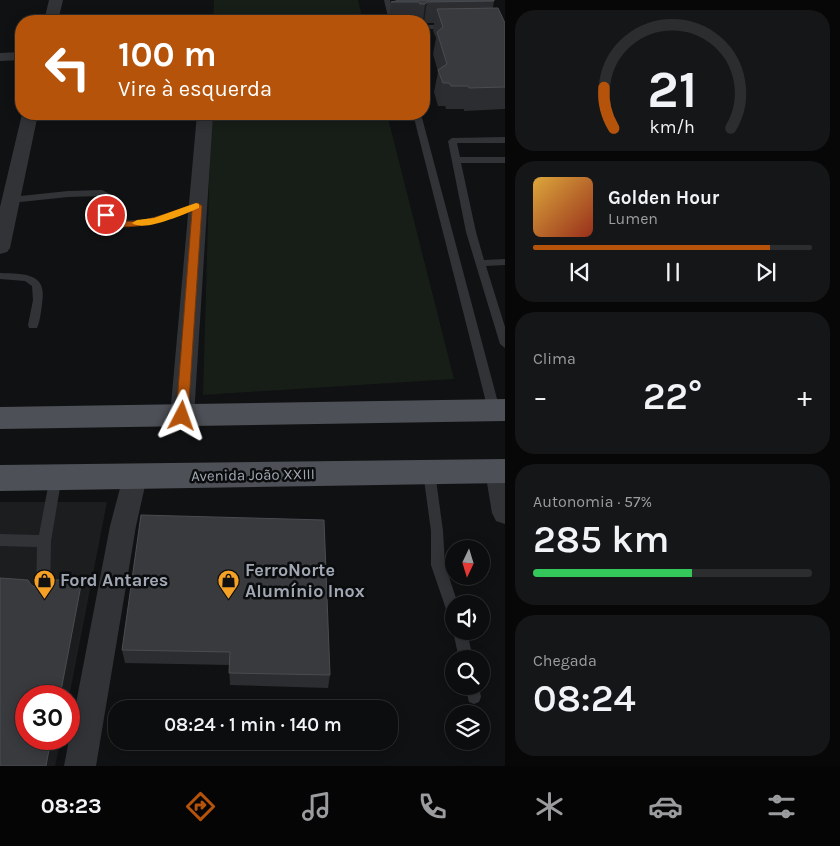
<!DOCTYPE html>
<html lang="pt">
<head>
<meta charset="utf-8">
<style>
	body { margin:0; font-family:Karla,sans-serif; background:#151617; color:#f1f3f6; height:100vh; display:flex; flex-direction:column; font-size:19px; white-space:nowrap }
	* { box-sizing:border-box; margin:0 }
	p { font-size:16px; color:#9a9c9e }
	.icon { flex:none; width:28px; height:28px; fill:none; stroke:currentColor; stroke-width:2; stroke-linecap:round; stroke-linejoin:round }
	.map { position:relative; flex:1; overflow:hidden }
	.sheet { display:flex; flex-direction:column; gap:10px; padding:10px; background:#070708; width:335px }
	.sheet>* { flex:none }
	.guide { position:absolute; left:15px; top:15px; width:415px; height:105px; border-radius:20px; box-shadow:0 2px 12px #0003,0 0 0 1px #2c2d2e; background:#b45309; color:#fff; overflow:hidden }
	.needle { width:32px; rotate:184deg }
	.tools { position:absolute; left:445px; top:540px; display:grid; gap:10px }
	.tools a { display:grid; place-items:center; width:45px; height:45px; border-radius:50%; background:#0c0d0e; box-shadow:0 2px 12px #0003,0 0 0 1px #2c2d2e; font-size:25px }
	.speed { position:absolute; left:15px; top:685px; display:flex; gap:10px; font-size:25px; font-weight:700; text-align:center }
	.speed>* { display:grid; place-content:center; width:65px; height:65px; border-radius:50%; background:#0c0d0e; box-shadow:0 2px 12px #0003,0 0 0 1px #2c2d2e; line-height:1 }
	.speed .limit { border:8px solid #d22; background:#fff; color:#111 }
	.pin { position:absolute; display:grid; place-items:center; width:42px; height:42px; color:#fff; margin:-21px; border:2px solid #fff; border-radius:50%; box-shadow:0 1px 5px #0007 }
	.me { position:absolute; width:55px; margin:-28px; rotate:4deg; stroke-linejoin:round; filter:drop-shadow(0 0 4px #0008) }
	.turn { display:flex; align-items:center; gap:18px; height:105px; padding:0 20px; font-size:22px }
	.turn .icon { width:65px; height:65px; stroke-width:2.5 }
	.turn b { display:block; font-size:35px; line-height:42px }
	.big { font-size:38px; font-weight:600; line-height:1.1 }
	.sheet .card { flex:1; display:flex; flex-direction:column; justify-content:center; gap:8px; min-width:0; padding:0 18px; border-radius:20px; background:#151617 }
	.sheet .dial { align-items:center; gap:0 }
	.dial svg { height:130px; overflow:visible; fill:none; stroke:#2c2d2e; stroke-width:7; stroke-linecap:round; text-anchor:middle }
	.dial text { fill:#f1f3f6; stroke:none }
	.song { display:flex; align-items:center; gap:15px }
	.cover { width:60px; height:60px; border-radius:8px; background:linear-gradient(135deg,hsl(40 70% 55%),hsl(10 70% 35%)) }
	.played { height:5px; border-radius:2px; background:linear-gradient(90deg,#b45309 85%,#2c2d2e 85%) }
	.keys { display:flex; justify-content:space-around; direction:ltr }
	.heat { display:flex; justify-content:space-between; align-items:center; font-size:28px; direction:ltr }
	.charge { height:8px; border-radius:4px; background:linear-gradient(90deg,#34c759 57%,#2c2d2e 0) }
	.trip { position:absolute; left:108px; top:700px; width:290px; height:50px; border-radius:20px; background:#0c0d0e; box-shadow:0 2px 12px #0003,0 0 0 1px #2c2d2e; font-weight:600; line-height:50px; text-align:center }
	.dock { display:flex; height:80px; justify-content:space-around; align-items:center; background:#050506; color:#9a9c9e }
	.dock .icon { width:35px; height:35px }
	.dock .on { color:#b45309 }
	.dock b { font-size:22px; color:#f1f3f6 }
	main { display:flex; flex:1; min-height:0 }
	.map>svg:first-child { display:block }
	.built { fill:#1c1d1f }
	.green { fill:#171d17 }
	.lines { fill:none; stroke-linecap:round; stroke-linejoin:round }
	.service { fill:#313337; fill-rule:evenodd }
	.minor { fill:#313337; fill-rule:evenodd }
	.primary { fill:#4d5056; fill-rule:evenodd }
	.wall { fill:#2c2d30 }
	.shaded-wall { fill:#1b1c1e }
	.building { fill:#383a3e; stroke:#494c50 }
	.route { fill:#b45309; stroke:#753606 }
	.slow { fill:#f59e0b }
	.labels { text-anchor:middle; dominant-baseline:central; stroke-width:5; stroke-linejoin:round; paint-order:stroke }
	.street-label { font-size:15px; fill:#a1a8b3; stroke:#0b0c0d }
	.near-poi-label { font-size:18px; font-weight:bold; fill:#a1a8b3; stroke:#0b0c0d; text-anchor:start }
</style>
</head>
<body>
<main>
<div class="map">
<svg width="505" height="766" viewBox="0 0 505 766">
	<rect width="100%" height="100%" fill="#101112"/>
	<polygon class="built" points="0,502 107,502 69,697 26,696 26,739 61,739 55,766 0,766"/>
	<g class="green">
		<polygon points="214,0 358,0 363,21 213,21"/>
		<polygon points="211,114 387,114 454,379 203,395"/>
	</g>
	<g class="lines">
		<g class="service">
			<polygon points="384,0 390,0 396,21 389,21"/>
			<polygon points="424,25 449,25 453,27 449,29 424,29"/>
			<polygon points="413,114 421,114 500,410 498,413 490,413 488,410"/>
			<polygon points="505,137 505,143 457,143 460,157 505,157 505,163 461,163 476,232 484,260 505,259 505,265 486,266 505,327 505,348 500,344 466,232 448,141 452,138"/>
			<path d="M102 190 112 195V217C141 228 170 210 198 203L203 206 201 208C167 217 140 234 104 221L102 196H101L68 197 11 203 6 200 11 197 68 191Z"/>
			<path d="M0 273C24 274 48 272 42 304 41 312 40 321 37 328H29L28 325 33 300 32 286 25 281 0 279Z"/>
			<polygon points="429,467 433,468 435,472 443,531 445,565 458,604 454,604 454,618 449,617 447,612 431,565 431,531 423,472 425,468"/>
			<polygon points="56,471 60,472 62,476 51,541 50,594 48,598 43,600 38,598 36,594 37,547 0,546 0,534 39,535 50,476 52,472"/>
			<polygon points="454,629 454,631 467,631 473,659 459,659 453,631"/>
			<polygon points="465,686 479,686 481,697 479,702 474,704 469,702"/>
		</g>
		<g class="minor">
			<polygon points="49,0 63,0 58,21 44,21"/>
			<polygon points="21,52 21,60 0,61 0,53"/>
			<polygon points="22,114 38,114 10,248 7,252 0,254 0,207"/>
			<polygon points="197,114 213,114 194,416 190,422 182,425 174,422 170,416"/>
			<polygon points="497,461 505,464 505,524 496,521 492,513 485,471 488,464"/>
			<polygon points="135,467 144,470 147,477 136,526 96,766 64,766 110,526 123,477 126,470"/>
		</g>
		<g class="primary">
			<polygon points="505,399 505,421 0,429 0,407"/>
			<polygon points="505,459 505,483 0,491 0,465"/>
		</g>
	</g>
	<g class="wall">
		<polygon points="400,0 494,0 493,8 505,23 505,109 464,111 464,109 446,109 445,106 438,106 434,92 438,72 433,54 436,38 433,31 434,23 424,23 424,21 389,21 391,2 400,1"/>
		<polygon points="141,515 330,675 328,688 230,685 229,665 125,663 122,650"/>
	</g>
	<g class="shaded-wall">
		<polygon points="427,2 424,23 424,21 423,21 425,4"/>
		<polygon points="82,580 86,593 67,696 60,696"/>
		<polygon points="51,739 59,739 54,766 46,766"/>
	</g>
	<g class="building">
		<polygon points="400,0 494,0 494,1 427,2 425,4 420,4 419,2 391,2"/>
		<polygon points="498,8 505,23 505,87 469,88 468,86 451,86 449,83 443,83 438,70 447,64 437,32 443,27 437,9"/>
		<polygon points="141,515 324,520 330,675 229,673 230,652 122,650"/>
		<polygon points="0,578 28,580 31,585 37,588 43,586 47,580 82,580 60,696 26,696 26,739 51,739 46,766 0,766"/>
	</g>
	<path class="route" d="M198 203 202 206 188 416 182 420 176 416 192 211C176 217 109 241 101 215L106 212C111 214 110 217 114 219 140 228 173 210 198 203Z"/>
	<path class="slow" d="M196 203 199 204V208C186 213 144 233 132 223L137 220 154 218Z"/>
	<defs>
		<symbol id="shop-pin" viewBox="-11 -11 22 30"><path d="M0 17L-7.5 6A9.5 9.5 0 1 1 7.5 6Z" fill="#f4a126" stroke="#0b0c0d"/><path d="M-5-2.5h2.3a2.7 3.5 0 0 1 5.4 0H5L5.5 6h-11ZM-1.5-2.5h3a1.5 2.3 0 0 0-3 0Z" fill="#111"/></symbol>
	</defs>
	<g fill-rule="evenodd">
		<use href="#shop-pin" x="32" y="568" width="25" height="34"/>
		<use href="#shop-pin" x="216" y="568" width="25" height="34"/>
	</g>
	<g class="labels">
		<g class="street-label">
			<text transform="translate(253 475) rotate(-1)">Avenida João XXIII</text>
		</g>
		<g class="near-poi-label">
			<text x="245" y="570">FerroNorte<tspan x="245" dy="21">Alumínio Inox</tspan></text>
			<text x="60" y="580">Ford Antares</text>
		</g>
	</g>
</svg>
<div class="tools">
<a><svg class="needle" viewBox="-14 -14 28 28"><path d="M0-13l5 13h-10z" fill="#e53935"/><path d="M0 13l5-13h-10z" fill="#9a9c9e"/></svg></a>
<a><svg class="icon" aria-label="sound" viewBox="0 0 24 24"><path d="M4 9h4l5-4v14l-5-4H4zM17 9q2 3 0 6"/></svg></a>
<a><svg class="icon" aria-label="search" viewBox="0 0 24 24"><circle cx="10" cy="10" r="6"/><path d="M15 15l6 6"/></svg></a>
<a><svg class="icon" aria-label="layers" viewBox="0 0 24 24"><path d="M12 4l9 5-9 5-9-5zM3 14l9 5 9-5"/></svg></a>
</div>
<div class="speed"><div class="limit">30</div></div>
<div class="pin" style="left:106px;top:215px;background:#d93025"><svg class="icon" aria-label="arrive" viewBox="0 0 24 24"><path d="M6 21V4h12l-3 4 3 4H6"/></svg></div>
<svg class="me" style="left:182px;top:416px" viewBox="-20 -20 40 40"><path d="M0-17L14 15 0 8-14 15z" fill="#b45309" stroke="#fff" stroke-width="4"/></svg>
<div class="trip">08:24 · 1 min · 140 m</div>
<div class="guide">
<div class="turn"><svg class="icon" aria-label="left" viewBox="0 0 24 24"><path d="M17 20v-9H6M10 6l-5 5 5 5"/></svg><div><b>100 m</b>Vire à esquerda</div></div>
</div>
</div>
<section class="sheet">
<div class="card dial"><svg viewBox="0 0 100 80">
<path d="M14 69A42 42 0 1 1 86 69"/>
<path d="M14 69A42 42 0 0 1 8 44" stroke="#b45309"/>
<text x="50" y="56" font-size="32" font-weight="700">21</text>
<text x="50" y="72" font-size="11">km/h</text>
</svg></div>
<div class="card">
<div class="song"><i class="cover"></i><div><b>Golden Hour</b><p>Lumen</p></div></div>
<div class="played"></div>
<div class="keys"><svg class="icon" aria-label="previous" viewBox="0 0 24 24"><path d="M18 5L8 12l10 7zM5 5v14"/></svg><svg class="icon" aria-label="pause" viewBox="0 0 24 24"><path d="M8 5v14M16 5v14"/></svg><svg class="icon" aria-label="next" viewBox="0 0 24 24"><path d="M6 5l10 7-10 7zM19 5v14"/></svg></div>
</div>
<div class="card"><p>Clima</p>
<div class="heat"><a>−</a><b class="big">22°</b><a>+</a></div>
</div>
<div class="card"><p>Autonomia · 57%</p><b class="big">285 km</b><div class="charge"></div></div>
<div class="card"><p>Chegada</p><b class="big">08:24</b></div>
</section>
</main>
<nav class="dock">
<b>08:23</b>
<svg class="icon on" aria-label="directions" viewBox="0 0 24 24"><path d="M12 3l9 9-9 9-9-9zM9 14v-3h6M13 9l2 2-2 2"/></svg>
<svg class="icon" aria-label="music" viewBox="0 0 24 24"><path d="M9 18V5l10-2v13"/><circle cx="6" cy="18" r="3"/><circle cx="16" cy="16" r="3"/></svg>
<svg class="icon" aria-label="phone" viewBox="0 0 24 24"><path d="M5 4h4l2 5-3 2q2 4 5 5l2-3 5 2v4C11 20 4 13 5 4z"/></svg>
<svg class="icon" aria-label="climate" viewBox="0 0 24 24"><path d="M12 3v18M4 7l16 10M4 17L20 7"/></svg>
<svg class="icon" aria-label="car" viewBox="0 0 24 24"><path d="M5 17H2v-5l4-1 3-4h7l3 4 3 1v5h-3M9 17h6M6 11h13"/><circle cx="7" cy="17" r="2"/><circle cx="17" cy="17" r="2"/></svg>
<svg class="icon" aria-label="filters" viewBox="0 0 24 24"><path d="M4 7h16M4 17h16"/><circle cx="9" cy="7" r="2"/><circle cx="15" cy="17" r="2"/></svg>
</nav>
</body>
</html>
